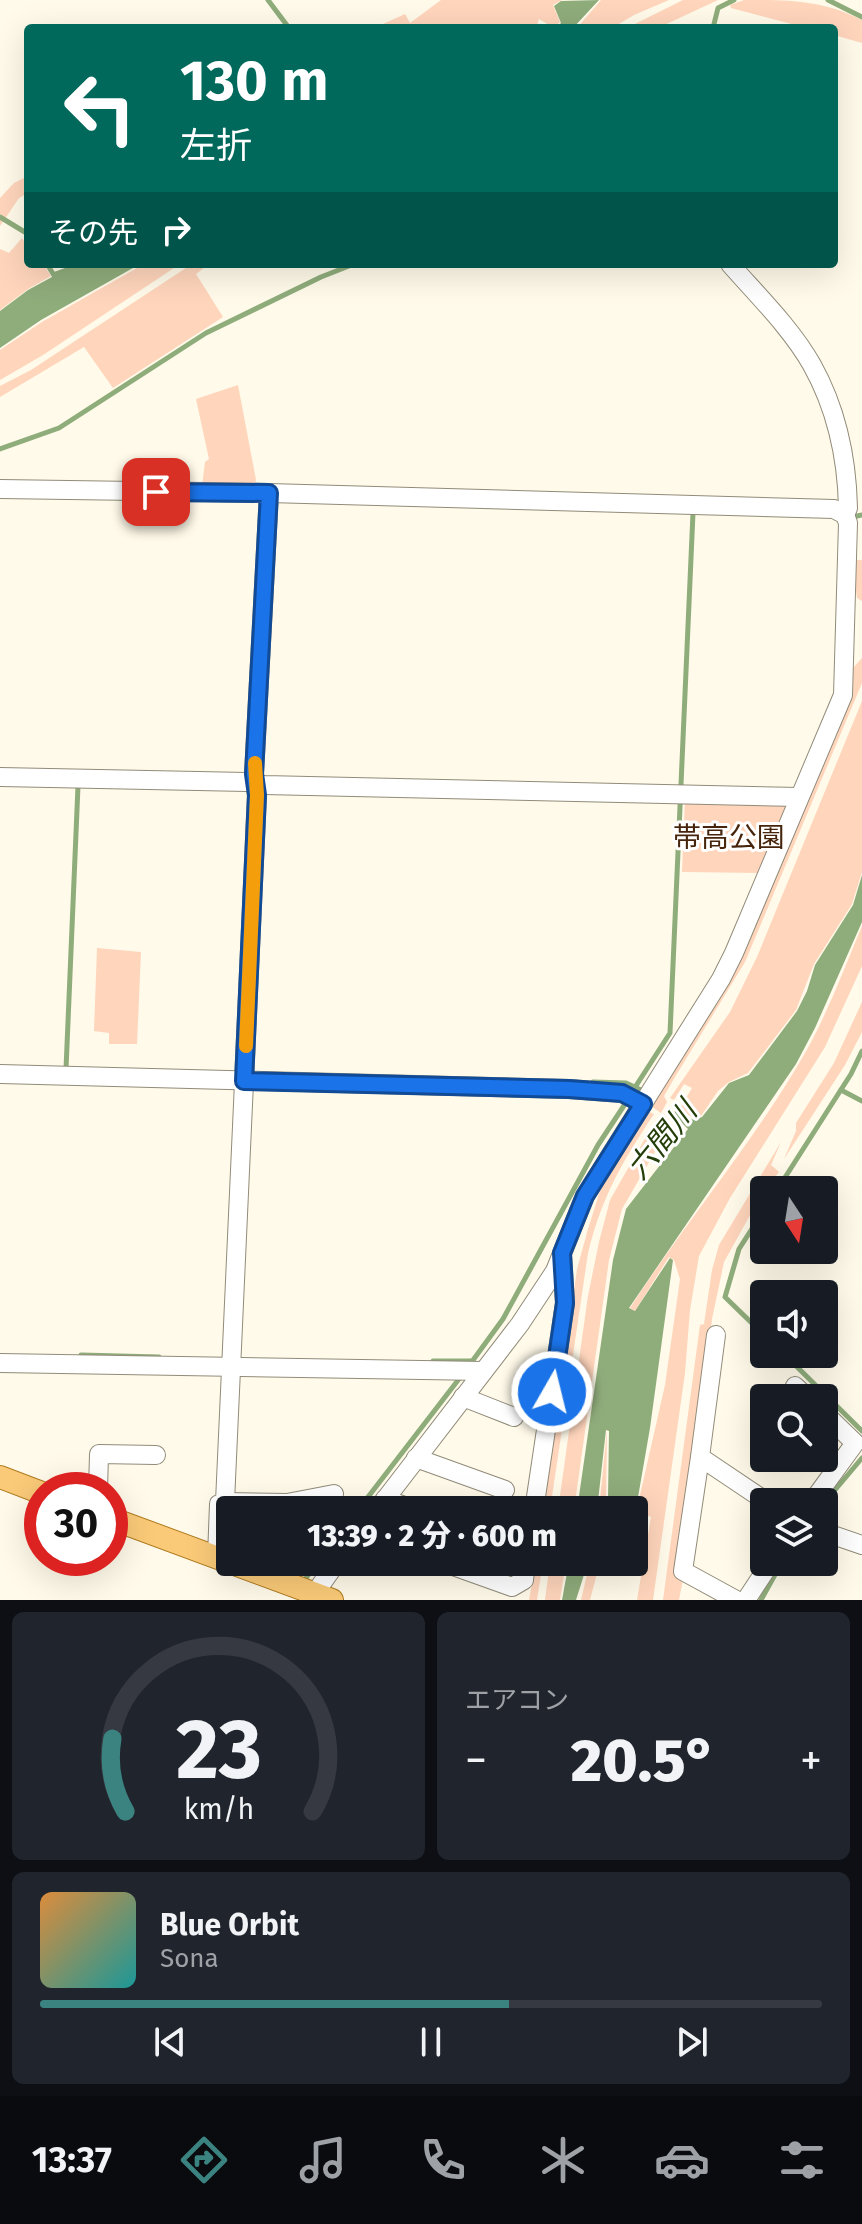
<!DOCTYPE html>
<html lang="ja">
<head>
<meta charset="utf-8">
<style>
	body { margin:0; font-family:"Fira Sans","Noto Sans JP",sans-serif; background:#20242c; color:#f1f3f6; height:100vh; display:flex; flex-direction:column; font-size:30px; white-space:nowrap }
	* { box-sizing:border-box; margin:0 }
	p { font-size:26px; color:#9ea1a6 }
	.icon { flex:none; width:44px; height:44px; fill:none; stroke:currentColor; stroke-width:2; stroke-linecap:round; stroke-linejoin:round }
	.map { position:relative; height:1600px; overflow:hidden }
	.sheet { display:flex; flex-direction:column; gap:12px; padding:12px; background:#0d0f14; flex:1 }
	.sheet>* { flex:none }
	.top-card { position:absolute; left:24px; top:24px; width:814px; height:244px; border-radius:8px; box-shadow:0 8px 32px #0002; background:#00695c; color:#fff; overflow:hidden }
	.needle { width:52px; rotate:168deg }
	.tools { position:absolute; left:750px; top:1176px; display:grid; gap:16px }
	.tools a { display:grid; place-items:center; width:88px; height:88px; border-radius:8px; background:#171b24; box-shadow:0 8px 32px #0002; font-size:40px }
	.speed { position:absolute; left:24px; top:1472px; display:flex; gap:16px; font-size:40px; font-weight:700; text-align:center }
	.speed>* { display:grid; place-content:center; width:104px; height:104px; border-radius:50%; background:#171b24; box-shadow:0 8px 32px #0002; line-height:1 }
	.speed .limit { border:12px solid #d22; background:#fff; color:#111 }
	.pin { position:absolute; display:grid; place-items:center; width:68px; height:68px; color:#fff; margin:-34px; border-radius:16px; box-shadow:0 4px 12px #0006 }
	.me { position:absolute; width:88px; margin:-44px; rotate:8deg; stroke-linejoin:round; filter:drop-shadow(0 0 6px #0008) }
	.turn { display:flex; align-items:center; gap:28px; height:168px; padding:0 24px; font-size:36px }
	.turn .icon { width:104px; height:104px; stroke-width:2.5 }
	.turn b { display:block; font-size:56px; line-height:68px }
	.then { display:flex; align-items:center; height:76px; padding:0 24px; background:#0003; gap:16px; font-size:30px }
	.big { font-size:60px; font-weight:800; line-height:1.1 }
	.sheet .widget { flex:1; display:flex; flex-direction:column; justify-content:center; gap:12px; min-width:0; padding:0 28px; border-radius:12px; background:#20242c }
	.sheet .dial { align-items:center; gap:0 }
	.dial svg { height:208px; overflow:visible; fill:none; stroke:#363941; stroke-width:7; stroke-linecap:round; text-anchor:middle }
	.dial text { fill:#f1f3f6; stroke:none }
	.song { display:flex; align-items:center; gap:24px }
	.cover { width:96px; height:96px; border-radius:12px; background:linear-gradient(135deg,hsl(30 70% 55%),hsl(180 70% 35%)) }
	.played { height:8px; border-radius:4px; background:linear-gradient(90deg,#3b8381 60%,#363941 60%) }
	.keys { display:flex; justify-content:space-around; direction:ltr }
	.heat { display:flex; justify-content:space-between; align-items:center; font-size:44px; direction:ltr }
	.sheet .tiles { flex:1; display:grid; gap:12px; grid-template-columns:1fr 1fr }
	.widget:last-child { grid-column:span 2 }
	.trip { position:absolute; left:216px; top:1496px; width:432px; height:80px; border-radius:8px; background:#171b24; box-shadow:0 8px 32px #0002; font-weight:800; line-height:80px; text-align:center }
	.menu { display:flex; height:128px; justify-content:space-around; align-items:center; background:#090b0e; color:#9ea1a6 }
	.menu .icon { width:56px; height:56px }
	.menu .active { color:#3b8381 }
	.menu b { font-size:36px; color:#f1f3f6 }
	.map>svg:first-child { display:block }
	.green { fill:#ffd5bc }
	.water { fill:#8fac7b }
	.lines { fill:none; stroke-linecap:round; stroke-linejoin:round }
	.stream { stroke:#8fac7b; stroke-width:5 }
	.minor-casing { stroke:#918b79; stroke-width:20 }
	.major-casing { stroke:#b07b1f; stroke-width:24 }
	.minor { stroke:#fff; stroke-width:18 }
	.major { stroke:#faca78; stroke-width:22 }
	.route-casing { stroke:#114b97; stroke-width:20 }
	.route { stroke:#1a73e8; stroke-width:14 }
	.slow { stroke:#f59e0b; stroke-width:14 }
	.labels { text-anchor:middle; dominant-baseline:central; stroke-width:6; stroke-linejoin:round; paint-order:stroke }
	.park-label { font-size:28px; fill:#47250c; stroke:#fff }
	.water-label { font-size:30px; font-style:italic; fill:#233e09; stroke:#fff }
</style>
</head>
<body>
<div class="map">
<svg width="862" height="1600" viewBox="0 0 862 1600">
	<rect width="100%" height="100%" fill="#fffae9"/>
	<g class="green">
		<polygon points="441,0 562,0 553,5 560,22 554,28 539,19 536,28 356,28 383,24 405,14 410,23"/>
		<polygon points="601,0 669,0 634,15 612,28 577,28"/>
		<polygon points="683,0 718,0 658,28 627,28"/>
		<path d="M744 0C789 0 822 0 862 20V43L834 35V28H807L731 8 730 5Z"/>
		<polygon points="28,176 28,193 19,198 0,226 0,198 14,183"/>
		<polygon points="22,238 28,247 28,264 43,264 51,276 28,289 0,310 0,249 9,253"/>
		<polygon points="144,264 180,264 43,355 0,380 0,350 42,322"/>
		<polygon points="192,264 209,264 196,274 223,317 113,388 84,347 0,397 0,386 31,370"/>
		<polygon points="238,385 256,480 254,486 202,486 205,462 209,459 196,399"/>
		<polygon points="852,560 862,560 862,601 857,598"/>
		<polygon points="862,658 862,683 745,962 675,1077 664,1096 667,1102 661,1113 651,1106 673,1071 852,669"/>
		<polygon points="862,701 862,872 852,904 814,964 796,1010 748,1073 729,1082 718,1091 701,1116 694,1118 679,1110 692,1088 684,1084 674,1100 670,1098 730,1012 757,957"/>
		<polygon points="685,800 788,803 760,873 682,872"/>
		<path d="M862 926V966L825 1047 730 1198 699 1256 690 1310 685 1373 653 1600H637L651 1517 634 1510H599L607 1430 606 1500 638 1504 665 1385 680 1279 674 1260 669 1257 635 1311 630 1308C684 1224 750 1147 801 1060 826 1018 843 971 862 926Z"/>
		<polygon points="97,948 141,952 137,1044 109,1044 109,1033 94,1031"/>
		<polygon points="862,1002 862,1032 845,1065 784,1159 796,1131 796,1123 834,1063"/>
		<path d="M647 1111 654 1114C622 1162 602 1196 588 1253L550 1510H544L577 1269 588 1229 599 1194 613 1163Z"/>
		<polygon points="647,1135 660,1143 622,1209 609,1260 574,1510 558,1510 588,1296 599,1242 610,1200"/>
		<polygon points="781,1142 771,1165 779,1172 764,1190 724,1262 712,1319 683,1579 679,1600 663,1600 700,1325 704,1324 712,1270 719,1245"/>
		<polygon points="536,1562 543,1562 537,1600 529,1600"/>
		<polygon points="550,1562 566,1562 560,1600 545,1600"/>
		<polygon points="590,1562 600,1562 590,1600 581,1600"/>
	</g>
	<g class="water">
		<polygon points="599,0 573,28 556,28 561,23 554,6 561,1"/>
		<polygon points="76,264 140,264 41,320 0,348 0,311 28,290 52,277 54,272"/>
		<polygon points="862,875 862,922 815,1028 796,1064 629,1308 635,1311 670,1258 673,1260 650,1428 637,1503 608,1500 609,1431 606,1430 597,1510 577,1510 613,1260 626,1209 688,1129 673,1114 675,1111 694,1120 702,1117 729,1083 749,1075 797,1011 807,991 815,965 853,905"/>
		<polygon points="569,1562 588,1562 576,1600 562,1600"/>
	</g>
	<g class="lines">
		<g class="stream">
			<polyline points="268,0 289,28"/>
			<polyline points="828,0 862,17"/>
			<polyline points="713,28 718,8 734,0"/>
			<polyline points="0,217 28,234"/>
			<polyline points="47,264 55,277"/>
			<polyline points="0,449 59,428 206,333 321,277 354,264"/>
			<polyline points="857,516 862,515"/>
			<polyline points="66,1069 78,786"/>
			<polyline points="593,1082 626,1083 641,1090"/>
			<polyline points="841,1090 862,1101"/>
			<polyline points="632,1092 670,1033 693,513"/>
			<polyline points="777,1190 851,1074 862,1051"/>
			<polyline points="764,1210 739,1249 725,1297 764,1335"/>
			<polyline points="784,1354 862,1431"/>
			<polyline points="81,1355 159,1357"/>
			<polyline points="433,1361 471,1361"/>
			<polyline points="468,1367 503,1319 598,1145 627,1101"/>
			<polyline points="824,1503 862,1458"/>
			<polyline points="358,1510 462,1375"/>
			<polyline points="303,1582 318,1562"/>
			<polyline points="761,1600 782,1562"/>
		</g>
		<defs>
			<g id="minor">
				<path d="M730 264C758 296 791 328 812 365 836 408 847 459 848 508L845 515"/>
				<polyline points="0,489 269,493 834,509 845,515 848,523 843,695 734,953 721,979 585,1196 555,1271 520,1324 377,1510"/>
				<polyline points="0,777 247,782 264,785 799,797"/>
				<polyline points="0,1074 569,1089 622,1093 643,1104"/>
				<polyline points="0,1363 483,1371"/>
				<polyline points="795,1386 808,1398"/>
				<polyline points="463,1397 514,1417"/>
				<polyline points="700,1457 716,1335"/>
				<polyline points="416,1458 505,1490"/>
				<polyline points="98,1490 99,1454 156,1455"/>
				<polyline points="385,1499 415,1510"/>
				<polyline points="225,1502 287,1503 334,1494"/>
				<polyline points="812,1502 855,1443 824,1413"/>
				<polyline points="534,1510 565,1303 562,1255"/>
				<polyline points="824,1532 862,1545"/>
				<polyline points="217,1557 219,1504 225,1502 257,795 254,774 269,493"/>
				<polyline points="442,1562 512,1587 524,1580 526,1562"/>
				<polyline points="310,1600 337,1562"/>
				<polyline points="736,1600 683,1571 700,1457 767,1502"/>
				<polyline points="746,1600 771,1562"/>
			</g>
			<g id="major">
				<polyline points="0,1477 42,1493"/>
				<polyline points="110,1518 332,1600"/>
			</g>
		</defs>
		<use href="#minor" class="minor-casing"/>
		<use href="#major" class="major-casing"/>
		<use href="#minor" class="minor"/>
		<use href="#major" class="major"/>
	</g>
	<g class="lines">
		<defs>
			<polyline id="route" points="156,492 269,493 254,774 257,795 244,1081 569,1089 622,1093 643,1104 585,1196 562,1253 565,1303 552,1392"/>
		</defs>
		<use href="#route" class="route-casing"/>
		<use href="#route" class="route"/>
		<polyline class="slow" points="246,1046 257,795 255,763"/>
	</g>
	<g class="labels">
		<g class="park-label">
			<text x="729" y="837">帯高公園</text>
		</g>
		<g class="water-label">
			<text transform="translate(662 1140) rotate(-51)">六間川</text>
		</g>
	</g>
</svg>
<div class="tools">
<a><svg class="needle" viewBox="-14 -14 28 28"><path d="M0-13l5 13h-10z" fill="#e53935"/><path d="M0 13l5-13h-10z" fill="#9ea1a6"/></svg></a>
<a><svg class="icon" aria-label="sound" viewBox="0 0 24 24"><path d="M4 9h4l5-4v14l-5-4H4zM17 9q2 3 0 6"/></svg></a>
<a><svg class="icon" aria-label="search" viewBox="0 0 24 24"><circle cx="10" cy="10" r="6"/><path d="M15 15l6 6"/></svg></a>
<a><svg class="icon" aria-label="layers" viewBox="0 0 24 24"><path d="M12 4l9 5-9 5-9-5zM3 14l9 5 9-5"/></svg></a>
</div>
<div class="speed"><div class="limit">30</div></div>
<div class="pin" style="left:156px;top:492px;background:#d93025"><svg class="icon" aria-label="arrive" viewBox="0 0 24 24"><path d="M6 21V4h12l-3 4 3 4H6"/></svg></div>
<svg class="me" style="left:552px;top:1392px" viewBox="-20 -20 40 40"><circle r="17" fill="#1a73e8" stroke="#fff" stroke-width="3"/><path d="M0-11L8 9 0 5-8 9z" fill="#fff"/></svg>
<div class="trip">13:39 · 2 分 · 600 m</div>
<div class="top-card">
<div class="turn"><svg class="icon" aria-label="left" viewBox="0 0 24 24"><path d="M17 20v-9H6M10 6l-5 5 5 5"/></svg><div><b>130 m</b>左折</div></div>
<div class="then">その先<svg class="icon" aria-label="right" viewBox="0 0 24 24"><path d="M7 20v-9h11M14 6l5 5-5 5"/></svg></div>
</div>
</div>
<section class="sheet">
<div class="tiles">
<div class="widget dial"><svg viewBox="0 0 100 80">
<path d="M14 69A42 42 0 1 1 86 69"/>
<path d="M14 69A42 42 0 0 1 9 41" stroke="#3b8381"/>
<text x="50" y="56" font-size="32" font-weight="700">23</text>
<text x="50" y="72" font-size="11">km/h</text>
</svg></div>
<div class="widget"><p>エアコン</p>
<div class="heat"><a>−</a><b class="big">20.5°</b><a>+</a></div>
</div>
<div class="widget">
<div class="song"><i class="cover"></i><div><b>Blue Orbit</b><p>Sona</p></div></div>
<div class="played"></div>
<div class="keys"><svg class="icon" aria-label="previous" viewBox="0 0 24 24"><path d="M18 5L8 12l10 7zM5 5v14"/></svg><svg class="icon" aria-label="pause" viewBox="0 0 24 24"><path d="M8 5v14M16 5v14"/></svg><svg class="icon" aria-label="next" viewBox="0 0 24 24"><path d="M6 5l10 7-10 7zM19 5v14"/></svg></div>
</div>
</div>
</section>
<nav class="menu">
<b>13:37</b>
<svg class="icon active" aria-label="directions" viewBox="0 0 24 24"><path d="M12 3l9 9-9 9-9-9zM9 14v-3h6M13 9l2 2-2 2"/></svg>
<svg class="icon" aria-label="music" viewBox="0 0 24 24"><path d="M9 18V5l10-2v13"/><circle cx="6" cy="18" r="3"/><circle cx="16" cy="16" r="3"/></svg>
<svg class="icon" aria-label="phone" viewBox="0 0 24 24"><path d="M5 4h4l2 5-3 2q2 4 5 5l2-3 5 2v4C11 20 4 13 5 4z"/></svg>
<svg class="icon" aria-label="climate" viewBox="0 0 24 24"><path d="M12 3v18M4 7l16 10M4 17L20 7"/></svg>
<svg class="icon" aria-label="car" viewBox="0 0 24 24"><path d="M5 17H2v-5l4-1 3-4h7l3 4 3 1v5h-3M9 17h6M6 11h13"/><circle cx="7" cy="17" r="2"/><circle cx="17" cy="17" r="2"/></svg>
<svg class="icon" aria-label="filters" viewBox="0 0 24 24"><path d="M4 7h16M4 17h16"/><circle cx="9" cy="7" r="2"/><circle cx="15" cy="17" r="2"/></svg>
</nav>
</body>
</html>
